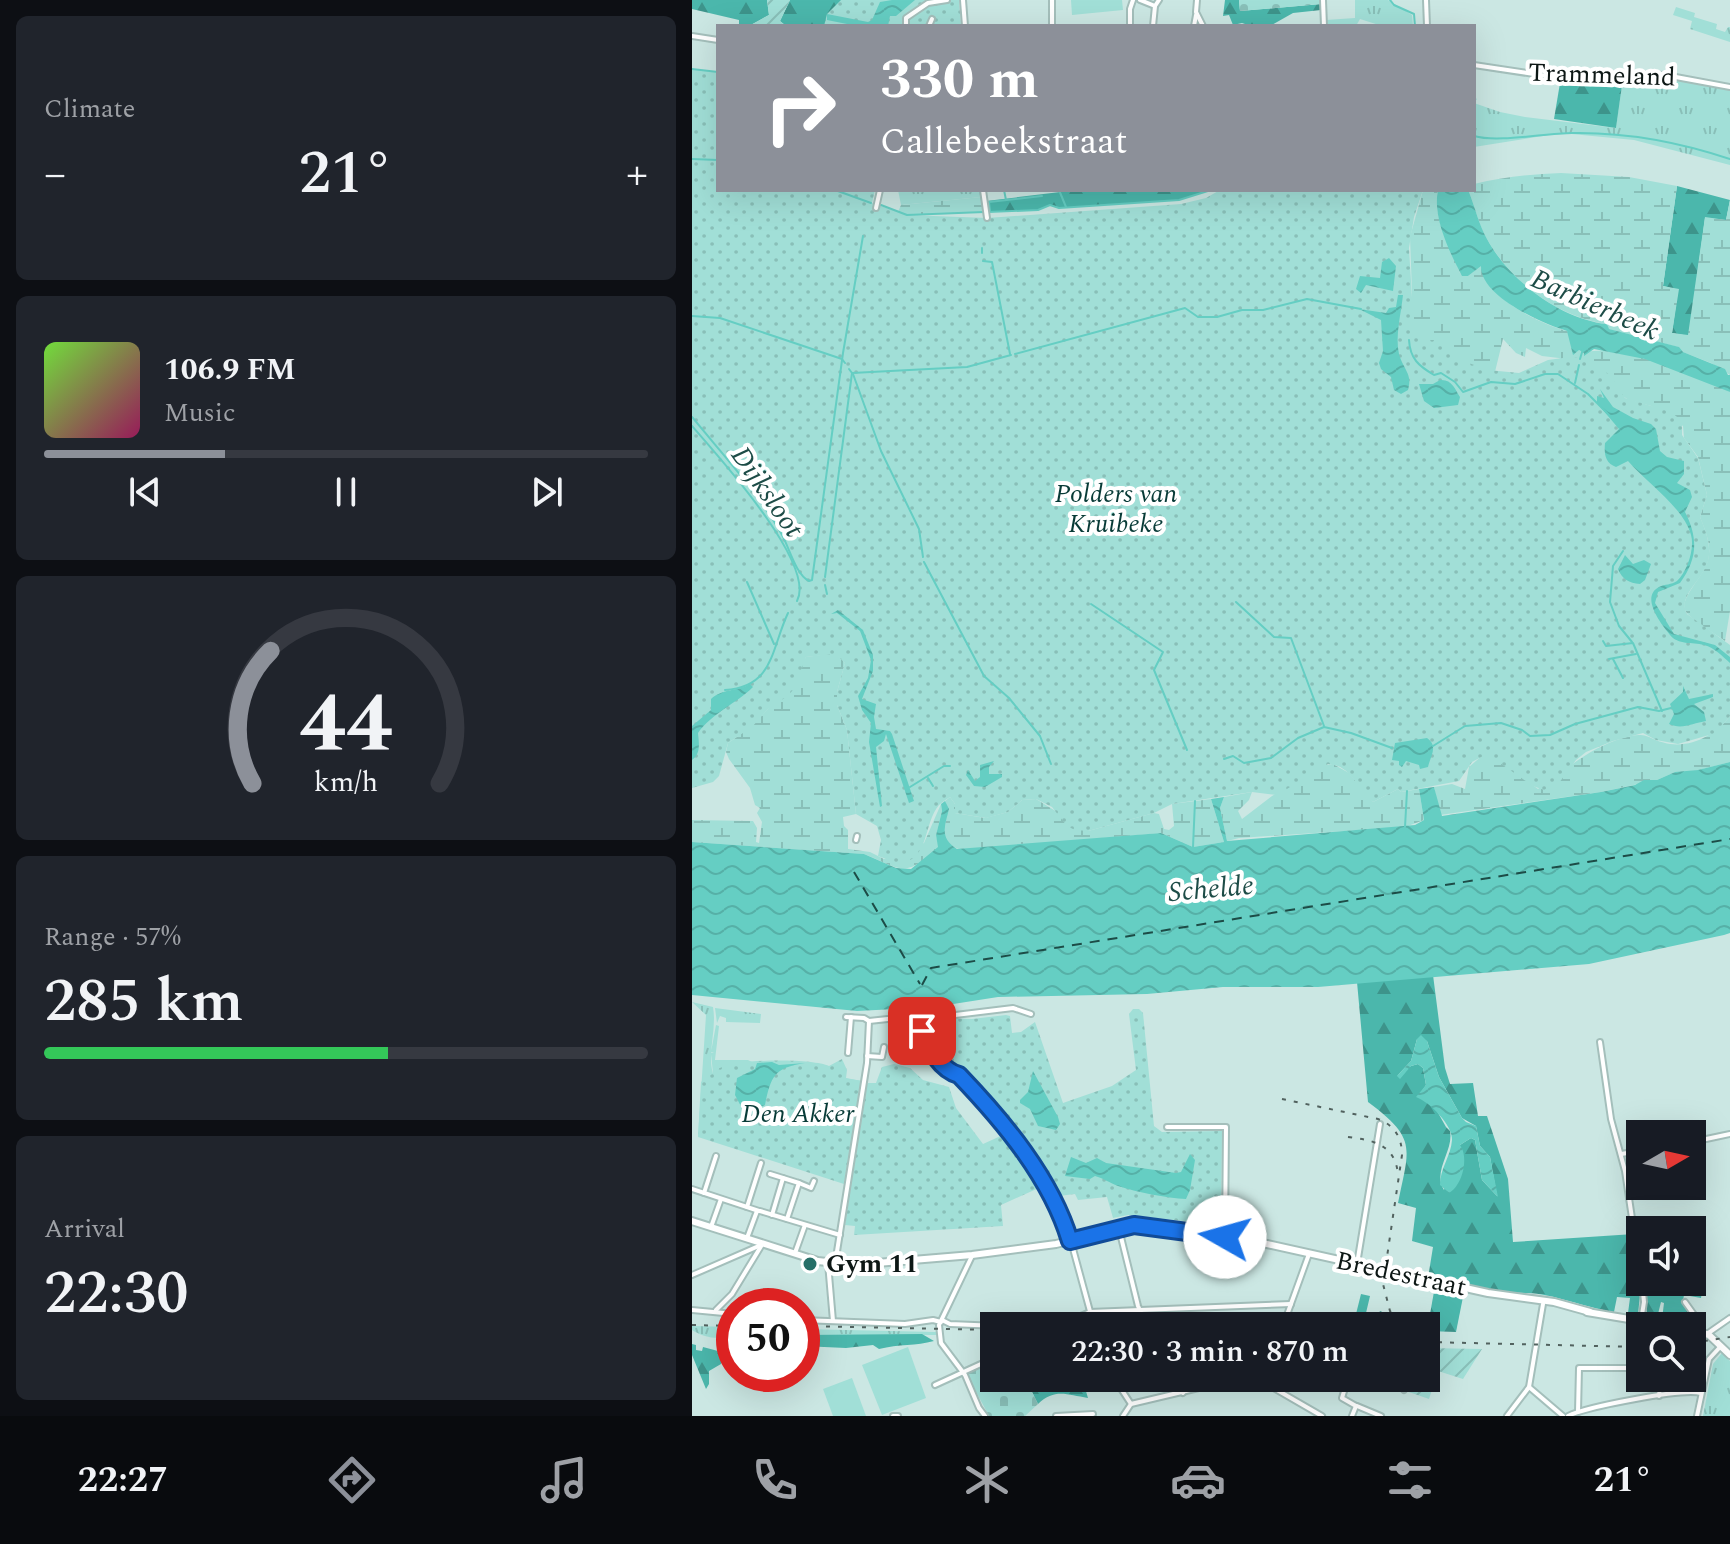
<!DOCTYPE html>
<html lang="en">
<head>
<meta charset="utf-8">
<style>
	body { margin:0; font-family:Spectral,serif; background:#20242c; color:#f1f3f6; height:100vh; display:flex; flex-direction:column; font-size:30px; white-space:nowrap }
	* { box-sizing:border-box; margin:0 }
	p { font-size:26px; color:#9ea1a6 }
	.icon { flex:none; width:44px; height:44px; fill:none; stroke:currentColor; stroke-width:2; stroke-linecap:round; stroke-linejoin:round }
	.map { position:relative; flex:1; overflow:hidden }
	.side { display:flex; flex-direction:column; gap:16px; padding:16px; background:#0d0f14; width:692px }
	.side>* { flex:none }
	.top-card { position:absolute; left:24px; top:24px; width:760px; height:168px; border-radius:0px; box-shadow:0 8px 32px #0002; background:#8c9099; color:#fff; overflow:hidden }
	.needle { width:52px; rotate:81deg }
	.fabs { position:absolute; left:934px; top:1120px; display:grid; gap:16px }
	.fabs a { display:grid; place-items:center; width:80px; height:80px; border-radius:0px; background:#171b24; box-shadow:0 8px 32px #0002; font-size:40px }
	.speed { position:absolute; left:24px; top:1288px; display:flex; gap:16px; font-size:40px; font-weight:700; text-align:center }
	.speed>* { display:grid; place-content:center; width:104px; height:104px; border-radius:50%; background:#171b24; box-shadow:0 8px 32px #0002; line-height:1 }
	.speed .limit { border:12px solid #d22; background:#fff; color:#111 }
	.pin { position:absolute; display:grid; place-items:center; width:68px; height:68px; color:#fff; margin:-34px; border-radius:16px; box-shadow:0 4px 12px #0006 }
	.me { position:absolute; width:88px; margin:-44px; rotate:277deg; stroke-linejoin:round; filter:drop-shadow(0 0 6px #0008) }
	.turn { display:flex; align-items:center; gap:28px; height:168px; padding:0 32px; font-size:36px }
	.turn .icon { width:104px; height:104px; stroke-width:2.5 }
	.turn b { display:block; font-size:56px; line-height:68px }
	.big { font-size:60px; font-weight:600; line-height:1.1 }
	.side .card { flex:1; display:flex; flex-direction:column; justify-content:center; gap:12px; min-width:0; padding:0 28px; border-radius:12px; background:#20242c }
	.side .dial { align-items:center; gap:0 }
	.dial svg { height:208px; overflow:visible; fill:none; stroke:#363941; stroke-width:7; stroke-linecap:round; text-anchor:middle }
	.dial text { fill:#f1f3f6; stroke:none }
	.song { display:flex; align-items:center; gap:24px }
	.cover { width:96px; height:96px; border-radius:12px; background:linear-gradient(135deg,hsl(100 70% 55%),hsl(330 70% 35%)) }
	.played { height:8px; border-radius:4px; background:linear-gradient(90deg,#8c9099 30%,#363941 30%) }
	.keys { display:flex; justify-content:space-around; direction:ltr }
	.heat { display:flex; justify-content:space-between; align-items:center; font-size:44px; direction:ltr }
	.charge { height:12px; border-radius:6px; background:linear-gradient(90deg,#34c759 57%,#363941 0) }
	.trip { position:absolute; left:288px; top:1312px; width:460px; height:80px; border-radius:0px; background:#171b24; box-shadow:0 8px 32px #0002; font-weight:600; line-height:80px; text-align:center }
	.dock { display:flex; height:128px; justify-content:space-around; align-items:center; background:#090b0e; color:#9ea1a6 }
	.dock .icon { width:56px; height:56px }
	.dock .active { color:#8c9099 }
	.dock b { font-size:36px; color:#f1f3f6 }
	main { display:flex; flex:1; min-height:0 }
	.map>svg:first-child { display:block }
	.grass { fill:url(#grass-tufts) }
	.forest { fill:url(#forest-firs); fill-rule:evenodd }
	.wetland { fill:url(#wetland-marsh) }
	.cemetery { fill:url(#cemetery-stones) }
	.park { fill:url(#park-dots) }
	.garden { fill:url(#garden-furrows) }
	.pitch { fill:#a1dfd7 }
	.water { fill:url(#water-waves) }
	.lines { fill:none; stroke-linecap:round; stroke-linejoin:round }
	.stream { stroke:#65cec3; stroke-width:2 }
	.ferry { stroke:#1d4c47; stroke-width:2; stroke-dasharray:10 8; stroke-linecap:butt }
	.minor-casing { stroke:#a4bfbb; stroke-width:8 }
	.major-casing { stroke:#a4bfbb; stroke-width:10 }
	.minor { stroke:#fff; stroke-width:4 }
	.major { stroke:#fff; stroke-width:6 }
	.rail { stroke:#52625f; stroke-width:2; stroke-dasharray:4 8; stroke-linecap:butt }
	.route-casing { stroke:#114b97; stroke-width:20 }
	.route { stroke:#1a73e8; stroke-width:14 }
	.poi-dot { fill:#266f68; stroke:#fff; stroke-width:3 }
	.labels { text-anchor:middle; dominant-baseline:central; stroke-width:8; stroke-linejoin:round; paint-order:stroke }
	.street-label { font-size:26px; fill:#0d1715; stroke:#fff }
	.park-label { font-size:26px; font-style:italic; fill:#083b37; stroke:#fff }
	.poi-label { font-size:26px; font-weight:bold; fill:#0d1715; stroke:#fff; text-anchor:start }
	.water-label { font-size:28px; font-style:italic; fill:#1d4c47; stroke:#fff }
</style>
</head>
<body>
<main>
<section class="side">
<div class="card"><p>Climate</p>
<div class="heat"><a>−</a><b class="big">21°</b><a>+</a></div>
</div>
<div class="card">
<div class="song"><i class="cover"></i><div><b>106.9 FM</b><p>Music</p></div></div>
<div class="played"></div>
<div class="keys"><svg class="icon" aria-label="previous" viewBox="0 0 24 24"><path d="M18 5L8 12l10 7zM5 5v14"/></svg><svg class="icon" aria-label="pause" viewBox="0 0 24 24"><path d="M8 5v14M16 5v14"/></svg><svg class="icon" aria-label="next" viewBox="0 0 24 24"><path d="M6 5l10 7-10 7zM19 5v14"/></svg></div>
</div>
<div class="card dial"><svg viewBox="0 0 100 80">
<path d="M14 69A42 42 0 1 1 86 69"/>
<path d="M14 69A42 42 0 0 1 21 18" stroke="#8c9099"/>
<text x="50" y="56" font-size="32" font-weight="700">44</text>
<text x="50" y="72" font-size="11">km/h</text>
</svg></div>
<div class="card"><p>Range · 57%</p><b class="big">285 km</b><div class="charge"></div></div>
<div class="card"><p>Arrival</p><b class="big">22:30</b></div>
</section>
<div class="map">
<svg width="1038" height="1416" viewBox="0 0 1038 1416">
	<defs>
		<pattern id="grass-tufts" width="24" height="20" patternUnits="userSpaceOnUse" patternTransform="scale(2)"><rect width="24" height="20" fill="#a1dfd7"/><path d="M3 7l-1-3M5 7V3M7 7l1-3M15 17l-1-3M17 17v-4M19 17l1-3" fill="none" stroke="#89bfb8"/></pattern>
		<pattern id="forest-firs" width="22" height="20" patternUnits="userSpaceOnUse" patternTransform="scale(2)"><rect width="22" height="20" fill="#4bb7ac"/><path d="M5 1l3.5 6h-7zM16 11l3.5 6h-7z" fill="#3d948b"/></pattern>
		<pattern id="wetland-marsh" width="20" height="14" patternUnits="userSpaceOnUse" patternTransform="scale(2)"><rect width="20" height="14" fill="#a1dfd7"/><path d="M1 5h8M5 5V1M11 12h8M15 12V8" fill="none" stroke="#89bfb8"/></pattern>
		<pattern id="cemetery-stones" width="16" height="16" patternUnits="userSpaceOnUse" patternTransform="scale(2)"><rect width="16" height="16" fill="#a1dfd7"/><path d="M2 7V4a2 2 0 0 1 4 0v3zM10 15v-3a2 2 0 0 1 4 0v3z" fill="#89bfb8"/></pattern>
		<pattern id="park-dots" width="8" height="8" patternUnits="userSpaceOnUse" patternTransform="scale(2)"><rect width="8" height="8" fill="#a1dfd7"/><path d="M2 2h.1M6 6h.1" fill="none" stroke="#89bfb8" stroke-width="1.8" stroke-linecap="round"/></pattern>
		<pattern id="garden-furrows" width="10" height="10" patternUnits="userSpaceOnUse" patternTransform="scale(2)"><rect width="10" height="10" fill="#a1dfd7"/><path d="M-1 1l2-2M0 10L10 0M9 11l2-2" fill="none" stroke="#89bfb8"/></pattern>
		<pattern id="water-waves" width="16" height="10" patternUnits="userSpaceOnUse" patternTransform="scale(2)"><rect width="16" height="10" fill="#65cec3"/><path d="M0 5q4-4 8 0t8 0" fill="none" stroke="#56b0a7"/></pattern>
	</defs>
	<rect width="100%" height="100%" fill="#cbe7e3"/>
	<g class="grass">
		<polygon points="663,0 696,0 720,15 721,26 690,26 668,19 664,26 634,26 634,20 663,18"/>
		<polygon points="984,7 1003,13 1002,17 1025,24 1024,29 1033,32 1036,27 1038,27 1038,42 998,29 1000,21 981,15"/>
		<polygon points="948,73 1007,78 1038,86 1038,165 942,140 869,133 782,147 782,97 785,99 782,103 808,112 833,117 924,128 931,78 936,74"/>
		<polygon points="206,190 292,190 295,218 289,197 209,205"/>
		<path d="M0 1002 21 1007C25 1031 15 1051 21 1074L19 1053H22L19 1052 24 1025 27 1026 23 1060H56L64 1064 170 1081 167 1096 6 1137 14 1015Z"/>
		<polygon points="23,1008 69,1014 68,1023 34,1022 34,1018 28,1016 25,1023"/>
		<path d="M0 1326 42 1327V1336C26 1339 14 1339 0 1330Z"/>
		<polygon points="110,1329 244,1332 244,1335 110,1335"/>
		<polygon points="1030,1353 1038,1361 1038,1416 1011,1416 1021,1364"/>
	</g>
	<g class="forest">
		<polygon points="0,0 75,0 77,15 57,26 47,26 47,20 0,9"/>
		<polygon points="98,0 150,0 167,26 94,26 88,21"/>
		<polygon points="533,0 547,0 548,11 629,4 629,10 601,13 578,26 559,26 550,23 541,25 537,15 531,16"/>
		<polygon points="870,71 931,78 924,128 862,119"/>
		<polygon points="985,186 1038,200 1034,220 1013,218 997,336 980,333 986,290 971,286"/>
		<polygon points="385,190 519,190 487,200 367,208 358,205 346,210 296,212 294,201"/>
		<path d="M741 975 753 1068 758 1084 781 1083 786 1116H795L816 1179 821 1242 942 1234 948 1295 946 1314 936 1313 938 1298 925 1297 922 1312C895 1308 858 1293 836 1293 804 1293 769 1285 736 1278L741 1247 720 1241 724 1208 706 1203C717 1148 726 1139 676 1102L665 982ZM725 1039 735 1041 747 1077 770 1118 784 1126 788 1146 798 1157 805 1196 790 1180 783 1140 779 1138 768 1145 752 1190C740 1171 762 1151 758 1131L754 1127 745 1111 728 1094 734 1085 731 1068 726 1064 719 1066 705 1076 719 1061Z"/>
		<polygon points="1000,1224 1011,1286 1009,1298 992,1295 991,1301 1000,1314 990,1313 989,1322 970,1319 972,1303 969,1302 965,1318 955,1317 953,1282 1000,1282 1000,1230 994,1230"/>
		<polygon points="743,1286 772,1292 764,1332 735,1331"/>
		<polygon points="669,1294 678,1296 674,1313 687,1316 687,1312 689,1311 700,1326 661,1326"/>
		<path d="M230 1334 242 1341C224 1346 207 1344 187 1349L181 1345 154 1348 110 1346V1335Z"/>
		<polygon points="0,1344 4,1345 4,1350 10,1351 11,1347 26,1351 30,1360 29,1364 17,1371 17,1384 14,1389 0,1355"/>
		<path d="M333 1378H338L347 1384 355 1378H390L396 1398C375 1395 363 1388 346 1404Z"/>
	</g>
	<g class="wetland">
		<path d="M869 173 937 177 985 186 971 286 987 289 980 333 996 335 1013 217 1034 220 1038 200V375L1019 363 988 351 986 347 916 329 915 324C866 317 819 282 795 239 787 226 783 207 777 192L764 190H782V184C811 177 840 174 869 173Z"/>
		<path d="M731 190H746C740 218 759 248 768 273L776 276 789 265C794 298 846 323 875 331L887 350 892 353C919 342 1012 376 1038 392V611L1033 641C1025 635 996 618 993 610 988 597 1013 575 1016 560 1020 545 1013 530 1008 517L1015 495 1006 457 992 438 991 426 959 406 937 400 867 358 850 356 834 348 833 357 824 353 811 339 801 380 716 344 720 293 718 237Z"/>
		<polygon points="289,197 292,212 215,215 206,212 209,205"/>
		<path d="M144 653 153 663 145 692V705L155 730 164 814 151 817 152 826 156 830V849L178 852 192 859 232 843 249 804 250 811 244 835 247 847C211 879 212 870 172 854L0 842V820L61 821 65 828 64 842 67 843 70 822 65 813 68 808 63 805 58 788 37 759 34 752 36 743C73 718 90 694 114 657Z"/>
		<path d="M1038 716V762L999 772H983L965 780 909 792 748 815 742 787 760 784 773 789 777 767 792 754H798L846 789C875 769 897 748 931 738 957 730 955 740 978 744 1002 747 1024 734 1038 716Z"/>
		<polygon points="641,764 657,773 681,802 706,789 709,792 727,789 732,820 713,827 547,838 535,841 528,808 532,797 560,792 557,800 546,811 550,819 580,796 633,765"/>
		<path d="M258 797 263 804V813L293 818 316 812 330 800 344 799 396 831 462 813 467 814 472 829 477 830 482 826 480 804 519 799 532 842 501 847 469 833 270 850C238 841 261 820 253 801Z"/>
	</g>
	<g class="cemetery">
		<polygon points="547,0 628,0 629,4 548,11"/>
		<polygon points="302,1360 302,1378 333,1378 346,1404 333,1416 297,1416 274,1373"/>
	</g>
	<g class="park">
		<polygon points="149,0 267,0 269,26 132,26 135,14"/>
		<path d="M0 69 26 72V190H183L180 203 215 215 295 218 489 204 514 198 528 190H731L722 217 717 248 722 331 734 340H744L763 358 796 370 827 373 856 360 878 357 896 359 919 376 933 398 979 412 990 421V435L1006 458 1015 495 1008 517C1013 529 1018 541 1017 555 1016 578 984 594 995 614L1038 645V716L1024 733 986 744 964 740 951 733 921 741 894 752 884 760 867 783 852 790 841 786 795 754 780 762 767 781 709 792 706 789 681 802C665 790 660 765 636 764L585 795 560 792 480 804 462 813 396 831 383 830 375 826 360 807 344 799 330 800 316 812 294 818 263 813V804L258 797C254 800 250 802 247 805 231 824 238 858 208 864L186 856 189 840 185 826 164 814 155 730 145 705V692L153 663 144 654 114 657 103 687 97 695 76 709 60 727 36 743 27 776 21 782 0 788Z"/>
		<polygon points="441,1009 447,1009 451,1013 462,1126 470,1132 530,1131 529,1225 436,1215 421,1218 415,1197 386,1200 383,1194 367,1196 306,1112 244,1047 251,1042 247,1018 280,1019 314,1015 318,1016 320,1033 329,1032 343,1022 371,1103 420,1086 444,1070 437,1014"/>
		<path d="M150 1059 155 1070 154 1078 170 1081 152 1184 6 1137 9 1082C16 1077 23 1071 30 1067 47 1059 120 1058 137 1066Z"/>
		<polygon points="202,1064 218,1068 231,1080 257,1087 264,1108 291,1144 313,1134 349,1187 309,1205 311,1226 162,1235 163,1226 153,1225 174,1086 176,1083 184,1083 190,1067"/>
	</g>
	<g class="garden">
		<polygon points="75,0 98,0 88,21 94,26 57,26 77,15"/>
		<polygon points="734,1348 790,1349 771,1379 746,1371 737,1399 711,1390 715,1378 734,1378"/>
	</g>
	<g class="pitch">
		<polygon points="379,0 430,0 431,10 380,15"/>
		<polygon points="216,1347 234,1398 190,1415 170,1365"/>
		<polygon points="160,1378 174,1416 141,1416 131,1389"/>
	</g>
	<g class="water">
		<polygon points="200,0 223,0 204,16 198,16 196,26 165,26 135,20 135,14 176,22 180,20 188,2"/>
		<path d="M746 190 777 192C783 207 787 225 795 239 817 280 868 319 915 324L917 329 987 347 991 352 1033 369 1036 375H1038V392L953 359 902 349 892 356V353L887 350 881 355 875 331C851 324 788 296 789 266L776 276H770C758 253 740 217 746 190Z"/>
		<polygon points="697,258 704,266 701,291 674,285 669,293 664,289 668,276 688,278 690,262"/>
		<path d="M706 295H711C709 314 703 336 707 354 711 369 721 374 716 390L709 394 702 390 699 377 689 369 687 363 691 351 689 320 667 309 694 313 697 308 704 307Z"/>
		<path d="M748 380C760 379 763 389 768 397L766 405 742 408 732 401 727 384H741Z"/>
		<path d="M908 389 921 407 941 418 959 424 964 429 968 451 975 457 992 461V474L985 483 998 490 1000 497 993 512C1006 537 1006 559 988 583L966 592 963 603 982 634 1023 645 1038 657V663C1030 656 1023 648 1012 645 1000 642 986 645 978 635 969 624 948 597 967 587 973 584 979 585 985 581 995 572 1003 548 999 535 992 508 955 483 936 461L924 467C913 463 912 454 913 443L927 429 905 403V396L912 398Z"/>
		<path d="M933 555 941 564 952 560 959 564 953 580 948 584C937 583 930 579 926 569Z"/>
		<polygon points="146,610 171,630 181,655 181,671 170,699 184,704 182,717 184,729 198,731 200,734 222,801 217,803 194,734 192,741 184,747 190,806 188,807 177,742 179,723 170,710 166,696 176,678 179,660 168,631 145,613 139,614"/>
		<path d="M58 684 61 687C45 703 20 713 6 733 7 743 9 754 0 760V726L19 710V699C31 688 45 692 58 684Z"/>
		<path d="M991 686 997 699 1021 694V697L1002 704 1012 712 1014 721C1001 723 990 730 977 724L982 714 978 704 991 692Z"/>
		<path d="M735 738C747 746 738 757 736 767L728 769 727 765 714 761 710 767 707 765V761L700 760 703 743Z"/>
		<polygon points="302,761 297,767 297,774 310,774 310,777 293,787 282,786 274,775 276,770 283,781 288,777 288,765"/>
		<path d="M1038 762V933L1032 935 897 964 626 987H531L455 994 306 997 242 1007 165 1011 0 995V842L172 854 204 868 219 869 246 847 244 835 250 811 249 804 253 801 257 809C253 826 247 838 265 849L469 833 501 847 532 842 519 799 532 797 528 808 535 841 723 825 732 820 727 789 742 787 750 816 909 792 943 785 952 780H965L983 772 1006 770Z"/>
		<path d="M729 1035 735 1041 747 1077 770 1118 774 1122 784 1126 788 1146 798 1157 806 1197 790 1180 783 1140 779 1138 768 1145C777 1157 771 1185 757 1193L748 1185C748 1168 759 1156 760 1140 761 1126 738 1102 724 1097L734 1085 731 1068 726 1064 719 1066 708 1079 705 1076 719 1061 725 1039Z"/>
		<path d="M80 1062 87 1065 113 1063C82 1068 79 1076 73 1105L53 1114 43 1095 45 1078 63 1069 65 1063Z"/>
		<polygon points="341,1071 366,1117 368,1124 364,1130 346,1126 338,1109 328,1103 328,1100 336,1092"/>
		<path d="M498 1154 503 1160 498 1190 494 1199C475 1198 444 1192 426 1186 418 1183 411 1178 403 1176L398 1179 373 1176 379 1157 394 1163 405 1158 414 1163 484 1173 489 1172Z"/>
	</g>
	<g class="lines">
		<g class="stream">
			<polyline points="698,0 702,5 722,14 723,26"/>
			<polyline points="0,69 26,72"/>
			<path d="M782 136C806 143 853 133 880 133 934 132 987 142 1038 159"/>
			<polyline points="0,159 26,160"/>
			<polyline points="143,190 179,203"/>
			<polyline points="288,190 292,212"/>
			<polyline points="312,190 314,200"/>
			<polyline points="367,190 374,207"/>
			<polyline points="189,205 215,215 292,212"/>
			<polyline points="298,211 297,202 350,196"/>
			<polyline points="296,212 346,210 358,205 367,208 487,200 519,190"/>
			<polyline points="290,248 290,253"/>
			<polyline points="291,261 300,262 318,354"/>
			<polyline points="0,316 28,318 150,359 153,363"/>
			<path d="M717 340C718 359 727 366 742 375L749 373 763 382 771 392 799 382 823 384 853 374H866L896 394 919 417"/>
			<polyline points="323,354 493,308 506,317 525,317 550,310 571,310 615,299 669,309"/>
			<polyline points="888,359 891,349"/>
			<polyline points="157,369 160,373 275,367 319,355"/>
			<polyline points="161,374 189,451 227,529 231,557"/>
			<polyline points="883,383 887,365"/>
			<path d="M0 417C31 455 65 491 89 533 97 546 103 574 117 581L120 580 151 353 171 236"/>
			<path d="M0 426C24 454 125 564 105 601"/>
			<polyline points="931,551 921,566 918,602 927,626 940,642"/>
			<polyline points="232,562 292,676 317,698 348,736 359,764"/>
			<polyline points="133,577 160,373"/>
			<polyline points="55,582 82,644"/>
			<polyline points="133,585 135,594"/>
			<polyline points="544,602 582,637 599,638 632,726"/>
			<polyline points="399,604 471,652 462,670 495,750"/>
			<polyline points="911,641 914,646 941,643 970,711"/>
			<polyline points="917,659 944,654"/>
			<polyline points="921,659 931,678"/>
			<path d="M33 690C82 687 79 649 96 613"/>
			<polyline points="741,746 773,726 809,723 830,730 838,736 858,735 883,724 946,707 967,711 979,708"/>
			<polyline points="532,759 541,756 552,763 579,758 606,738 632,727 659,733 700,748"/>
			<polyline points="236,778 241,786"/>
			<polyline points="218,787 252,766 258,766"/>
			<polyline points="713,827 715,791"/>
			<polyline points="501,847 503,801"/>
		</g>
		<g class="ferry">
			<polyline points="162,872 228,984"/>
			<polyline points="230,985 239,968 1038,839"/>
		</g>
		<defs>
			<g id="minor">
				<polyline points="271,0 273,26"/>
				<polyline points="448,0 463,6 467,0"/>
				<polyline points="505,0 504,12 511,26"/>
				<polyline points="631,0 632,26"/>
				<polyline points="734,0 735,26"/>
				<polyline points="214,26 214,18 236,3 255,0"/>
				<polyline points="237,26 240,19"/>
				<polyline points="360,26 360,0"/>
				<polyline points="438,26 438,9 441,0"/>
				<polyline points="461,26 463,6"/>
				<polyline points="502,26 504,15"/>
				<polyline points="0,36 26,40"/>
				<polyline points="782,65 855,76 870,73 931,79 947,74 973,75 1038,87"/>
				<polyline points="291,190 295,218"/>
				<polyline points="184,208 188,190"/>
				<polyline points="164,840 165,836"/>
				<polyline points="154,1017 172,1018 177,1021"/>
				<polyline points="177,1021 205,1018 230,1022 247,1017 321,1008 339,1014"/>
				<polyline points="230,1022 243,1049 303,1114 363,1201 380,1245 402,1326"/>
				<polyline points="230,1031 248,1062 265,1075"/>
				<polyline points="908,1042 919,1119 933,1171 948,1272"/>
				<polyline points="156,1053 159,1017"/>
				<polyline points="175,1056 190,1057 192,1047"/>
				<polyline points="475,1127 534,1127 533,1237"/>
				<polyline points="1000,1142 1038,1134"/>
				<polyline points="929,1154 948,1151"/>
				<polyline points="78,1174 91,1178"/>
				<polyline points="107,1183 119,1188 122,1181"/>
				<polyline points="0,1189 67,1211"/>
				<polyline points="12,1193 24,1156"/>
				<polyline points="55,1207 69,1163"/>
				<polyline points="68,1211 148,1235"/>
				<polyline points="80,1215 91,1178 107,1183 95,1219"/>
				<polyline points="19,1227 29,1199"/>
				<polyline points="427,1229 446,1306 455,1326"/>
				<polyline points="55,1238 65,1211"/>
				<polyline points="103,1253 113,1225"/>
				<polyline points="280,1256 247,1325 249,1343 273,1375 287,1408 293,1416"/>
				<polyline points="136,1263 141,1321"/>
				<polyline points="143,1264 175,1063 177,1021"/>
				<polyline points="665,1264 688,1124"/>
				<polyline points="0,1275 69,1245"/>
				<polyline points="993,1302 1008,1323 1007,1332"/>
				<polyline points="0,1310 42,1314"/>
				<polyline points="24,1310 40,1294 71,1243"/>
				<polyline points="110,1320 213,1324 241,1320 249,1322"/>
				<polyline points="250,1320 258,1324 306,1326"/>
				<polyline points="949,1321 952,1302 950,1282"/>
				<polyline points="366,1326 398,1312 599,1304"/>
				<polyline points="591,1326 617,1254"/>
				<polyline points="1015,1334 1038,1318"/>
				<polyline points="422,1378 439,1404"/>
				<polyline points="483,1378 491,1393"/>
				<polyline points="572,1378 578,1386 630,1416"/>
				<polyline points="656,1378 650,1398 664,1406 660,1416"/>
				<polyline points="697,1378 706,1382 712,1390"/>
				<polyline points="243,1385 302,1358"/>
				<polyline points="837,1387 871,1416"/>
				<polyline points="967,1396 969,1378"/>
				<polyline points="665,1406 689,1416"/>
				<polyline points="886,1412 887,1368 948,1368"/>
				<polyline points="201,1416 206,1416"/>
				<polyline points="364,1416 401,1414"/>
				<polyline points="431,1416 439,1404 549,1378"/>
				<polyline points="815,1416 837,1387 851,1304"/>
				<path d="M876 1416C894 1407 990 1388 1009 1393"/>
				<polyline points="1005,1416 1017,1359 1029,1346"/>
			</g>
			<g id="major">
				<polyline points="0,1221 126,1261 161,1265 280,1255 364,1244 442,1225 575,1244 796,1293 862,1302 898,1312"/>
				<polyline points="895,1312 979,1326"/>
				<polyline points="1000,1330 1017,1335 1038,1355"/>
			</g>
		</defs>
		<use href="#minor" class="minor-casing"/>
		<use href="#major" class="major-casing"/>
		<use href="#minor" class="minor"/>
		<use href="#major" class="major"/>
		<g class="rail">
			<path d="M590 1099 686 1119C702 1125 710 1137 710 1155L691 1284 698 1311 712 1326"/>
			<path d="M656 1137C682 1140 703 1145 706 1174"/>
			<polyline points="0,1325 42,1326"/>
			<polyline points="110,1326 302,1330"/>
			<polyline points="734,1342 948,1347"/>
			<polyline points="1000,1343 1038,1337"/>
		</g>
	</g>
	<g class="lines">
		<defs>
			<path id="route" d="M230 1031C237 1048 248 1070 267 1075 312 1122 359 1178 378 1241L442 1225 533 1237"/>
		</defs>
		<use href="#route" class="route-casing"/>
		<use href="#route" class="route"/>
	</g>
	<circle class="poi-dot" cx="118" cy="1264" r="8"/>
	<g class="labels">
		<g class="street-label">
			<text transform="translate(910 75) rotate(2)">Trammeland</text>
			<text transform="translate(709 1274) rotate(12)">Bredestraat</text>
		</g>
		<g class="park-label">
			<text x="424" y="494">Polders van<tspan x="424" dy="30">Kruibeke</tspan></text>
			<text x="106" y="1114">Den Akker</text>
		</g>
		<g class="poi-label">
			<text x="134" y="1264">Gym 11</text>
		</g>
		<g class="water-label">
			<text transform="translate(903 305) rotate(24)">Barbierbeek</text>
			<text transform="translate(75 492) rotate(55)">Dijksloot</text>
			<text transform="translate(519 889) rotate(-5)">Schelde</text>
		</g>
	</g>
</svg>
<div class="fabs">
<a><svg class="needle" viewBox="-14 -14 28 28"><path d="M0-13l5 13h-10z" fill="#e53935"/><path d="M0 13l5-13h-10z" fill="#9ea1a6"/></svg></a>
<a><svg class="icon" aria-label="sound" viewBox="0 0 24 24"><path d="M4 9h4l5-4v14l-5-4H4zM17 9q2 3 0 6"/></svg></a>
<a><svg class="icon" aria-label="search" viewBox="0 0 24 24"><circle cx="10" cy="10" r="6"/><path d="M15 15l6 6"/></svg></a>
</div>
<div class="speed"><div class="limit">50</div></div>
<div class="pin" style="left:230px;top:1031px;background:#d93025"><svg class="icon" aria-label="arrive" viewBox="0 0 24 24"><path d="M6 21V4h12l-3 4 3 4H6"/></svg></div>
<svg class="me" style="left:533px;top:1237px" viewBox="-20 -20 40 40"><circle r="19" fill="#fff"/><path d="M0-13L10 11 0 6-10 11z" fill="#1a73e8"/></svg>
<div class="trip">22:30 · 3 min · 870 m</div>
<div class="top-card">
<div class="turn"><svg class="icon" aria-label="right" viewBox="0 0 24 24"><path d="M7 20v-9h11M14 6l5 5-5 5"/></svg><div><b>330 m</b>Callebeekstraat</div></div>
</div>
</div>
</main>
<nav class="dock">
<b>22:27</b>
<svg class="icon active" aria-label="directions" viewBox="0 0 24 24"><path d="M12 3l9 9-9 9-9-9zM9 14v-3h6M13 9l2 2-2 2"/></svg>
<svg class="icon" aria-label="music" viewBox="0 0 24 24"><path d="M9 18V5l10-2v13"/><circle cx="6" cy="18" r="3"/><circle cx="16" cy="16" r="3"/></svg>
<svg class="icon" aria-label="phone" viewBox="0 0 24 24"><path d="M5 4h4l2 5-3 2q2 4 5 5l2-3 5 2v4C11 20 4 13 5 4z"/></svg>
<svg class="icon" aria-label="climate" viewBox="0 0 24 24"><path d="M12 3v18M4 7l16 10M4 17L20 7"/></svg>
<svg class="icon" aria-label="car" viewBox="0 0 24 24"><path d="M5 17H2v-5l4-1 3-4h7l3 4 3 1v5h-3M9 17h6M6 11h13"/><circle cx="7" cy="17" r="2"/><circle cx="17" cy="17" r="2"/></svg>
<svg class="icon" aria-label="filters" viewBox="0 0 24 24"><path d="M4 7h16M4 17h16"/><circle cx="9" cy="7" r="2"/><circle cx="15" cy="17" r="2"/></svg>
<b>21°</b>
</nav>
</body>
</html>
